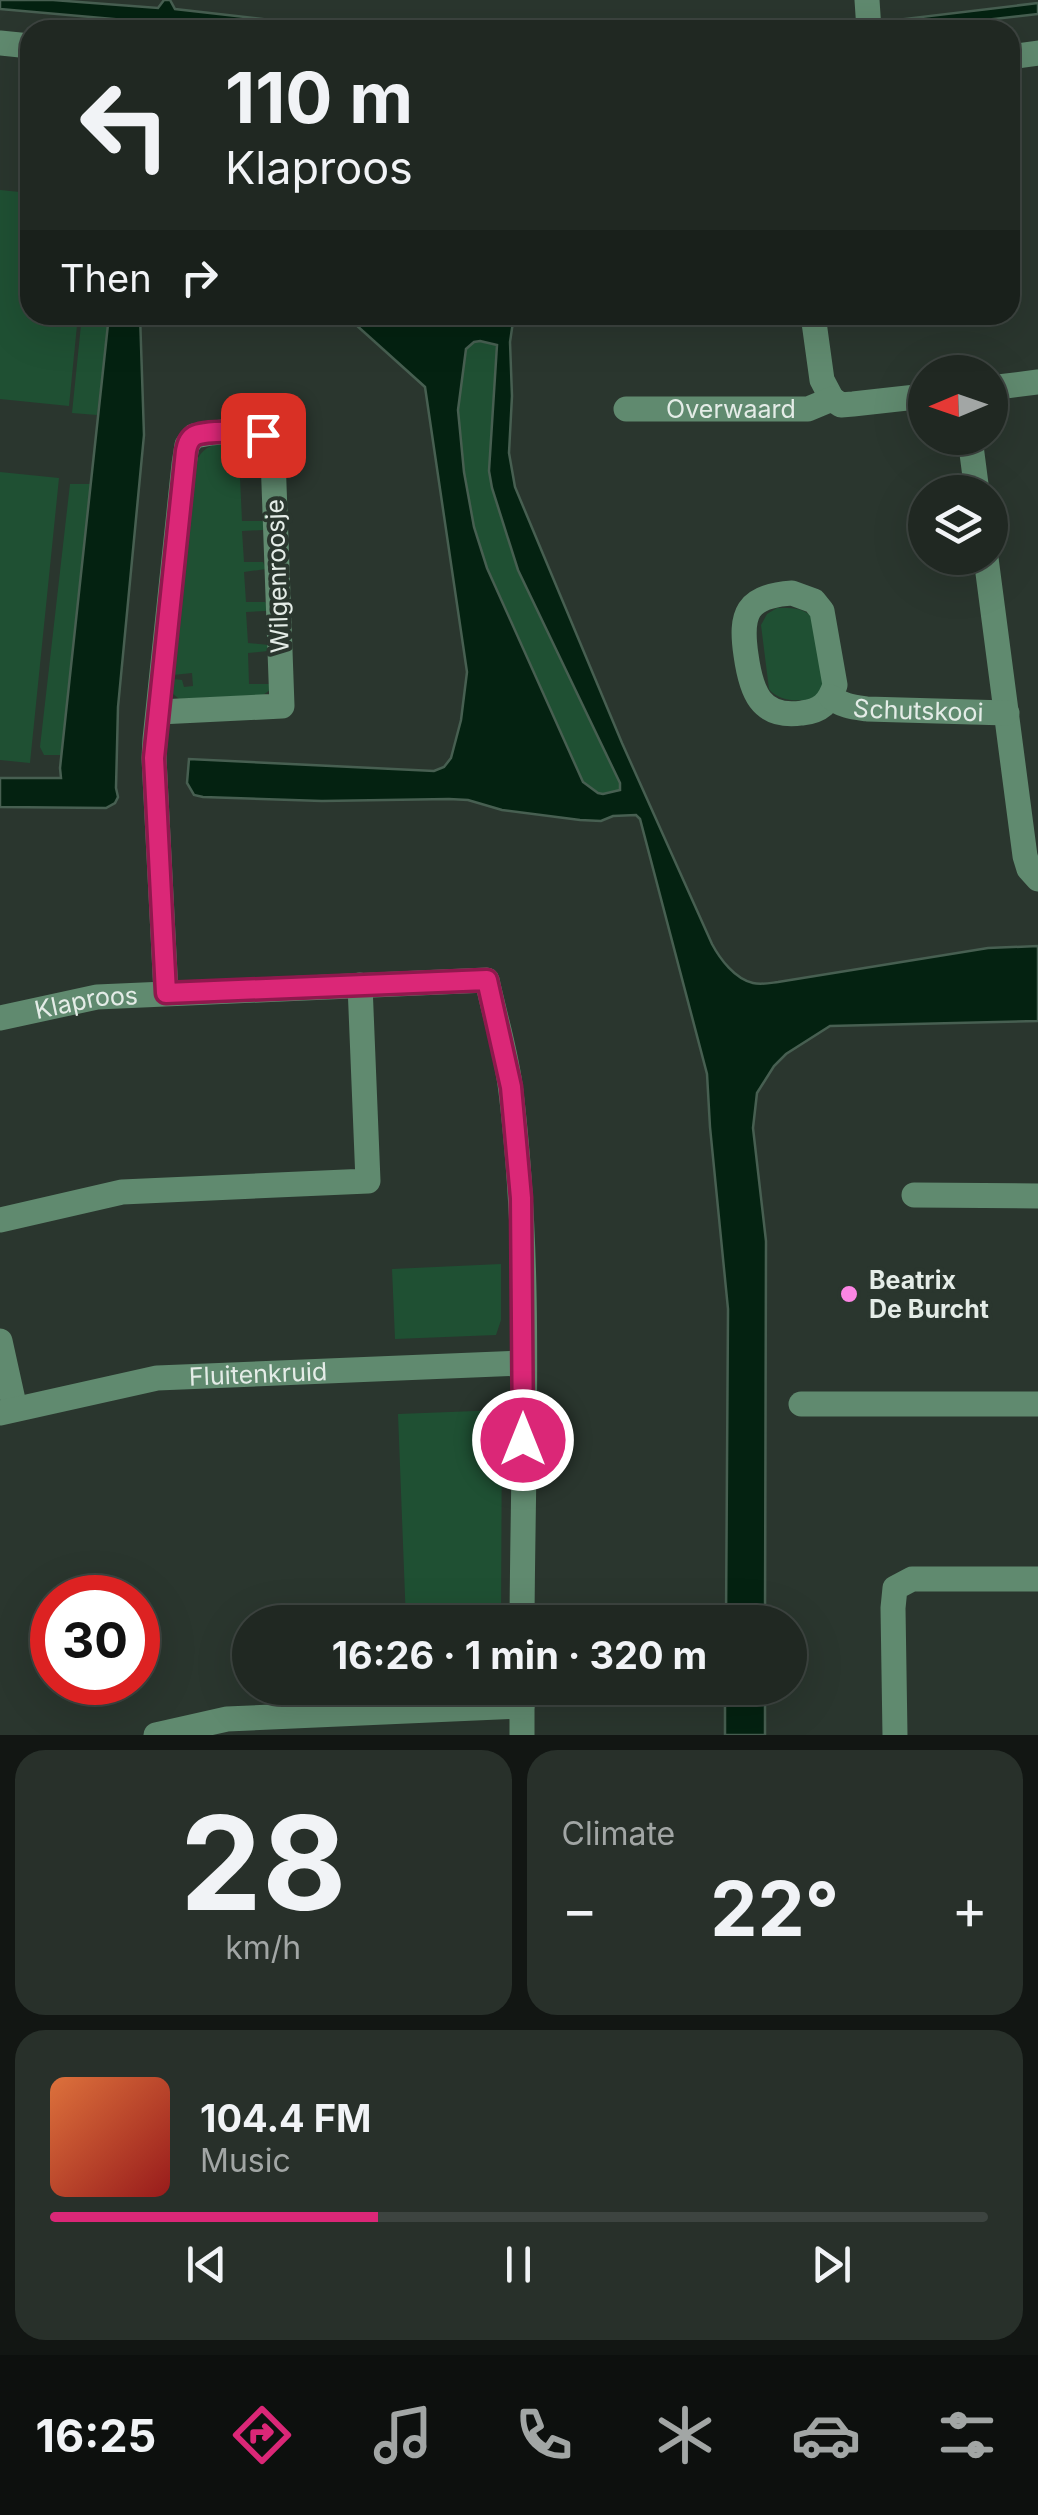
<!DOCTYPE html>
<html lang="en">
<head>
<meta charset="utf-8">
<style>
	body { margin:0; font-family:Inter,sans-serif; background:#28302a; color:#f1f3f6; height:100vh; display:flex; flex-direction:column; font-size:38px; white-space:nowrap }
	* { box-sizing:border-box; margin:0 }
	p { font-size:32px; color:#a2a6a5 }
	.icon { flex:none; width:55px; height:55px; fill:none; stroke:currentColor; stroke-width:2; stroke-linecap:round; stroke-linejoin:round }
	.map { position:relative; height:1735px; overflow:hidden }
	.side { display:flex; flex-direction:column; gap:15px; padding:15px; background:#121613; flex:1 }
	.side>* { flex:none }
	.hud { position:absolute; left:20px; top:20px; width:1000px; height:305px; border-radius:30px; box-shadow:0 10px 40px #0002,0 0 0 2px #3d4440; background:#202822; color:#f1f3f6; overflow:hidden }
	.needle { width:65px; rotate:268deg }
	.buttons { position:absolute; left:908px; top:355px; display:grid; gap:20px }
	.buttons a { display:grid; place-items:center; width:100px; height:100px; border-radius:50%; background:#202822; box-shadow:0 10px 40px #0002,0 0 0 2px #3d4440; font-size:50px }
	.speed { position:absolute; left:30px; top:1575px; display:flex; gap:20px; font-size:50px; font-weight:700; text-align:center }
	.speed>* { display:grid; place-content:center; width:130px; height:130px; border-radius:50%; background:#202822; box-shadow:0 10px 40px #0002,0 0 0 2px #3d4440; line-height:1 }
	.speed .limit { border:15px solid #d22; background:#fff; color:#111 }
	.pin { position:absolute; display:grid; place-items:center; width:85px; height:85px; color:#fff; margin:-42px; border-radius:20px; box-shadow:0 5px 15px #0006 }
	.me { position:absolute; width:110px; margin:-55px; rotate:0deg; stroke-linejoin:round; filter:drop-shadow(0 0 8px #0008) }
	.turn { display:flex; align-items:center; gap:35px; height:210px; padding:0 40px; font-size:45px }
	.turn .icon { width:130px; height:130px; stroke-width:2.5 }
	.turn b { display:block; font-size:70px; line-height:85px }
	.then { display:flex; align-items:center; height:95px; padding:0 40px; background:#0003; gap:20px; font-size:38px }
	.big { font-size:75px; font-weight:700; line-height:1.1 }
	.side .widget { flex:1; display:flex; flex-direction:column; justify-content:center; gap:15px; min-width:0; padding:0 35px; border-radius:30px; background:#28302a }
	.side .dial { align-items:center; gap:0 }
	.dial b { font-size:130px; line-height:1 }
	.song { display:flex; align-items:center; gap:30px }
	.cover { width:120px; height:120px; border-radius:15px; background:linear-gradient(135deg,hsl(20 70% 55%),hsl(0 70% 35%)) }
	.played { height:10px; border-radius:5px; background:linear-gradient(90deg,#db2777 35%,#3d4440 35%) }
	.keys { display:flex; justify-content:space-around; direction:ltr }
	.heat { display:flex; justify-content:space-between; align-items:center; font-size:55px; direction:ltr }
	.side .tiles { flex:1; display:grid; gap:15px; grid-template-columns:1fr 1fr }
	.widget:last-child { grid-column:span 2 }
	.trip { position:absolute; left:232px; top:1605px; width:575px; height:100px; border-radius:50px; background:#202822; box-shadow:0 10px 40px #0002,0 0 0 2px #3d4440; font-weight:700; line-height:100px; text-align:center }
	.menu { display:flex; height:160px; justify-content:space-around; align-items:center; background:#0d100e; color:#a2a6a5 }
	.menu .icon { width:70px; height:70px }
	.menu .on { color:#db2777 }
	.menu b { font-size:45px; color:#f1f3f6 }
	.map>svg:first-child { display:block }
	.green { fill:#1f5033 }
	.water { fill:#042211; stroke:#475f51; stroke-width:2.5; fill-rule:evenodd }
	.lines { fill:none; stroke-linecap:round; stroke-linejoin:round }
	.minor { stroke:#608a6f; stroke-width:25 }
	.route-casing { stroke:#8e194d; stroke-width:25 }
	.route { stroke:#db2777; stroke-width:18 }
	.poi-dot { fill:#fc86e4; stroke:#2a362e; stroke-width:4 }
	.labels { text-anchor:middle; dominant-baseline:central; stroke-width:8; stroke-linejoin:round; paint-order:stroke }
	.street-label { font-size:25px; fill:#e4ece7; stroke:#2a362e }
	.poi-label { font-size:25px; font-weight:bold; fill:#e4ece7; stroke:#2a362e; text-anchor:start }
</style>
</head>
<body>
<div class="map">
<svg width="1038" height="1735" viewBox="0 0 1038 1735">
	<rect width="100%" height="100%" fill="#2a362e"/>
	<g class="green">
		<polygon points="0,190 30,193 30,315 78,315 69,406 0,399"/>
		<polygon points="82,315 109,315 97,415 72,413"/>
		<path d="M480 341 497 345 489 470 492 488 518 570 620 783V790C604 797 595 794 583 782L481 552 471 517 458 427V410L466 349 474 342Z"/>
		<path d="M240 443C255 449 261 458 262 474L240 477 242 521H262L264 523 263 530 242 531 244 562H263L266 569 244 572 246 602H265L267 605 266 611 246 612 248 643 269 645 268 651 248 653 249 684H270V690L263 695 179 699 172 693 173 679 182 680 184 687 193 686 192 673 173 675 195 463C207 441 217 444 240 443Z"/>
		<polygon points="0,472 59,478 30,763 0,760"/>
		<polygon points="70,484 90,484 61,755 44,755 40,747"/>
		<path d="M777 608C791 608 803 607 813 618L824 684 815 698C800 702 779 702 769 689L761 625 767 614Z"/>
		<polygon points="501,1264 501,1320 496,1335 395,1339 392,1269"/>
		<polygon points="502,1410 501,1622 406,1622 398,1414"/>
	</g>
	<g class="water">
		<polygon points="0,0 53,0 158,8 164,0 170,0 175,9 305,24 316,21 336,26 385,30 238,30 0,9"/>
		<polygon points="1038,3 1038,14 897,30 896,20"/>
		<polygon points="109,315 140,315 144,435 118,707 116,788 118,797 115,803 106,808 0,807 0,778 61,778 60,768"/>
		<path d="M345 315H514L510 342 512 396 509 453 515 487 622 743 712 944C720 959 735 979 753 983 761 985 770 983 778 982L988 948 1038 946V1021L830 1026 786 1054 774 1066 757 1093 753 1128 766 1241 765 1622H726L728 1309 710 1127 707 1074 640 819 636 815 613 816 601 821 580 820 502 810 468 800 449 799 322 801 203 797 194 795 187 783 189 759 434 771 444 767 451 758 461 720 467 672 425 387ZM480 341 497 345 489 471 492 488 518 570 620 783V790L603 794 598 793 583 782 487 568 474 527 464 472 458 410 466 349 474 342Z"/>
		<rect x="725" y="1688" width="40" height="47"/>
	</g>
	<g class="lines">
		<g class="minor">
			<polyline points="867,0 869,30"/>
			<polyline points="0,43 30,46"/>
			<polyline points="1010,57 1038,53"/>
			<polyline points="813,315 822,380 832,399"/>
			<polyline points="990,388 1038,382"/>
			<path id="s1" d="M626 409H808L832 399 841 405 853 404 925 396"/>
			<polyline points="970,438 977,492"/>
			<polyline points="986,558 1025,856 1029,869 1038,879"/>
			<path d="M792 593 814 601 822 611 835 685C829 703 821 711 802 713 760 719 751 691 746 655 740 614 746 596 792 593Z"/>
			<path id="s2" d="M831 697C842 706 853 707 867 709L1007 713"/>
			<path d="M159 712 282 706 273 457C271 449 269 440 262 435 249 427 208 433 194 436L187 445 184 464 155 739 154 758 166 993"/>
			<path id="s3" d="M0 1018 97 997 487 980C495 1017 507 1055 511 1092 532 1265 523 1448 522 1622"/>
			<polyline points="914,1195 1038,1196"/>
			<polyline points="0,1220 122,1192 368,1181 360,985"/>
			<polyline points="0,1341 15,1409"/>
			<polyline points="801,1404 1038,1404"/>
			<path id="s4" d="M0 1413 157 1378 523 1363"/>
			<polyline points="522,1688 522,1735"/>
			<polyline points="156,1735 227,1719 522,1706"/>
			<polyline points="895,1735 893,1608 895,1588 912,1579 1038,1579"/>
		</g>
	</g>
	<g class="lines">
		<defs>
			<path id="route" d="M263 435C251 431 204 430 194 436 188 440 187 446 186 451L154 758 166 993 487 980 511 1087 521 1198 523 1440"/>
		</defs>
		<use href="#route" class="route-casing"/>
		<use href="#route" class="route"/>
	</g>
	<circle class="poi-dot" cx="849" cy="1294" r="10"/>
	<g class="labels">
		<g class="street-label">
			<text stroke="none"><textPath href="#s1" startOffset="105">Overwaard</textPath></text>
			<text transform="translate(277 576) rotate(-92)">Wilgenroosje</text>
			<text stroke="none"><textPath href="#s2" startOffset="90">Schutskooi</textPath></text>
			<text stroke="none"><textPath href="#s3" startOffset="88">Klaproos</textPath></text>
			<text stroke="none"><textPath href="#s4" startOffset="262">Fluitenkruid</textPath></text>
		</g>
		<g class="poi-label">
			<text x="869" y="1280">Beatrix<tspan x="869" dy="29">De Burcht</tspan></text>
		</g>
	</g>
</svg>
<div class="buttons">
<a><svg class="needle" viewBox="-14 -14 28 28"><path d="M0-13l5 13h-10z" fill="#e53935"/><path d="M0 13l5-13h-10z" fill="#a2a6a5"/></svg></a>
<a><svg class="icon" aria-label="layers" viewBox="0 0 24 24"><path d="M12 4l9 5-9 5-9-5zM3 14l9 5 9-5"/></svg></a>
</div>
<div class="speed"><div class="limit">30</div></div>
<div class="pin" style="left:263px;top:435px;background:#d93025"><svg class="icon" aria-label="arrive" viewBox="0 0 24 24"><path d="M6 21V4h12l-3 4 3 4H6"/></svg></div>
<svg class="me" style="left:523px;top:1440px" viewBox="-20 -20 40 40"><circle r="17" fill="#db2777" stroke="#fff" stroke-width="3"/><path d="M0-11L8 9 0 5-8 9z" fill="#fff"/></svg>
<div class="trip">16:26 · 1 min · 320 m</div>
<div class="hud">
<div class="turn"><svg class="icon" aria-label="left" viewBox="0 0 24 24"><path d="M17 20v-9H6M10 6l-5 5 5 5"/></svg><div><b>110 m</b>Klaproos</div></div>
<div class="then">Then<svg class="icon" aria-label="right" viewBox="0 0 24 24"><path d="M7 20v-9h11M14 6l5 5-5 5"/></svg></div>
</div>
</div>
<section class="side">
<div class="tiles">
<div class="widget dial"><b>28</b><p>km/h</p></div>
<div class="widget"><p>Climate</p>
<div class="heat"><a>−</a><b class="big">22°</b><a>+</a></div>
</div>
<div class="widget">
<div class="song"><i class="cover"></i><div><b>104.4 FM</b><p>Music</p></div></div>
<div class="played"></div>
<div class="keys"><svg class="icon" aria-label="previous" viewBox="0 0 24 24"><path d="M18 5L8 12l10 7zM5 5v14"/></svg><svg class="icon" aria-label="pause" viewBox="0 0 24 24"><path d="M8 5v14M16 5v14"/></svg><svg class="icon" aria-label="next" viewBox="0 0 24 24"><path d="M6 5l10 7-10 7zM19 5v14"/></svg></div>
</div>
</div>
</section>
<nav class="menu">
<b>16:25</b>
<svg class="icon on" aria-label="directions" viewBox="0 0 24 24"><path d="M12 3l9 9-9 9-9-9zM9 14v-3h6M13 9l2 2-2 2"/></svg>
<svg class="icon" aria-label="music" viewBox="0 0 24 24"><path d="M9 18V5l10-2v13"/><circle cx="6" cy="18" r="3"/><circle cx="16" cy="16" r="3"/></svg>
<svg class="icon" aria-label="phone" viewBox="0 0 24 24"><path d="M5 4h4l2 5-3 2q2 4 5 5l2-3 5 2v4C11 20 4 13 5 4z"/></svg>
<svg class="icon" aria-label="climate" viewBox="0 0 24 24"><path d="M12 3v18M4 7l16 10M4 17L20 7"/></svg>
<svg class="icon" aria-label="car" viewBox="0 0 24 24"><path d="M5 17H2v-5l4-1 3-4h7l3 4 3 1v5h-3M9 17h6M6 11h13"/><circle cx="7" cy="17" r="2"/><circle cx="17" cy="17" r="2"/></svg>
<svg class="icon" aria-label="filters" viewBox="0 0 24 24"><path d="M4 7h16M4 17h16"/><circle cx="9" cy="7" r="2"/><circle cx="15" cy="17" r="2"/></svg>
</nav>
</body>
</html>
